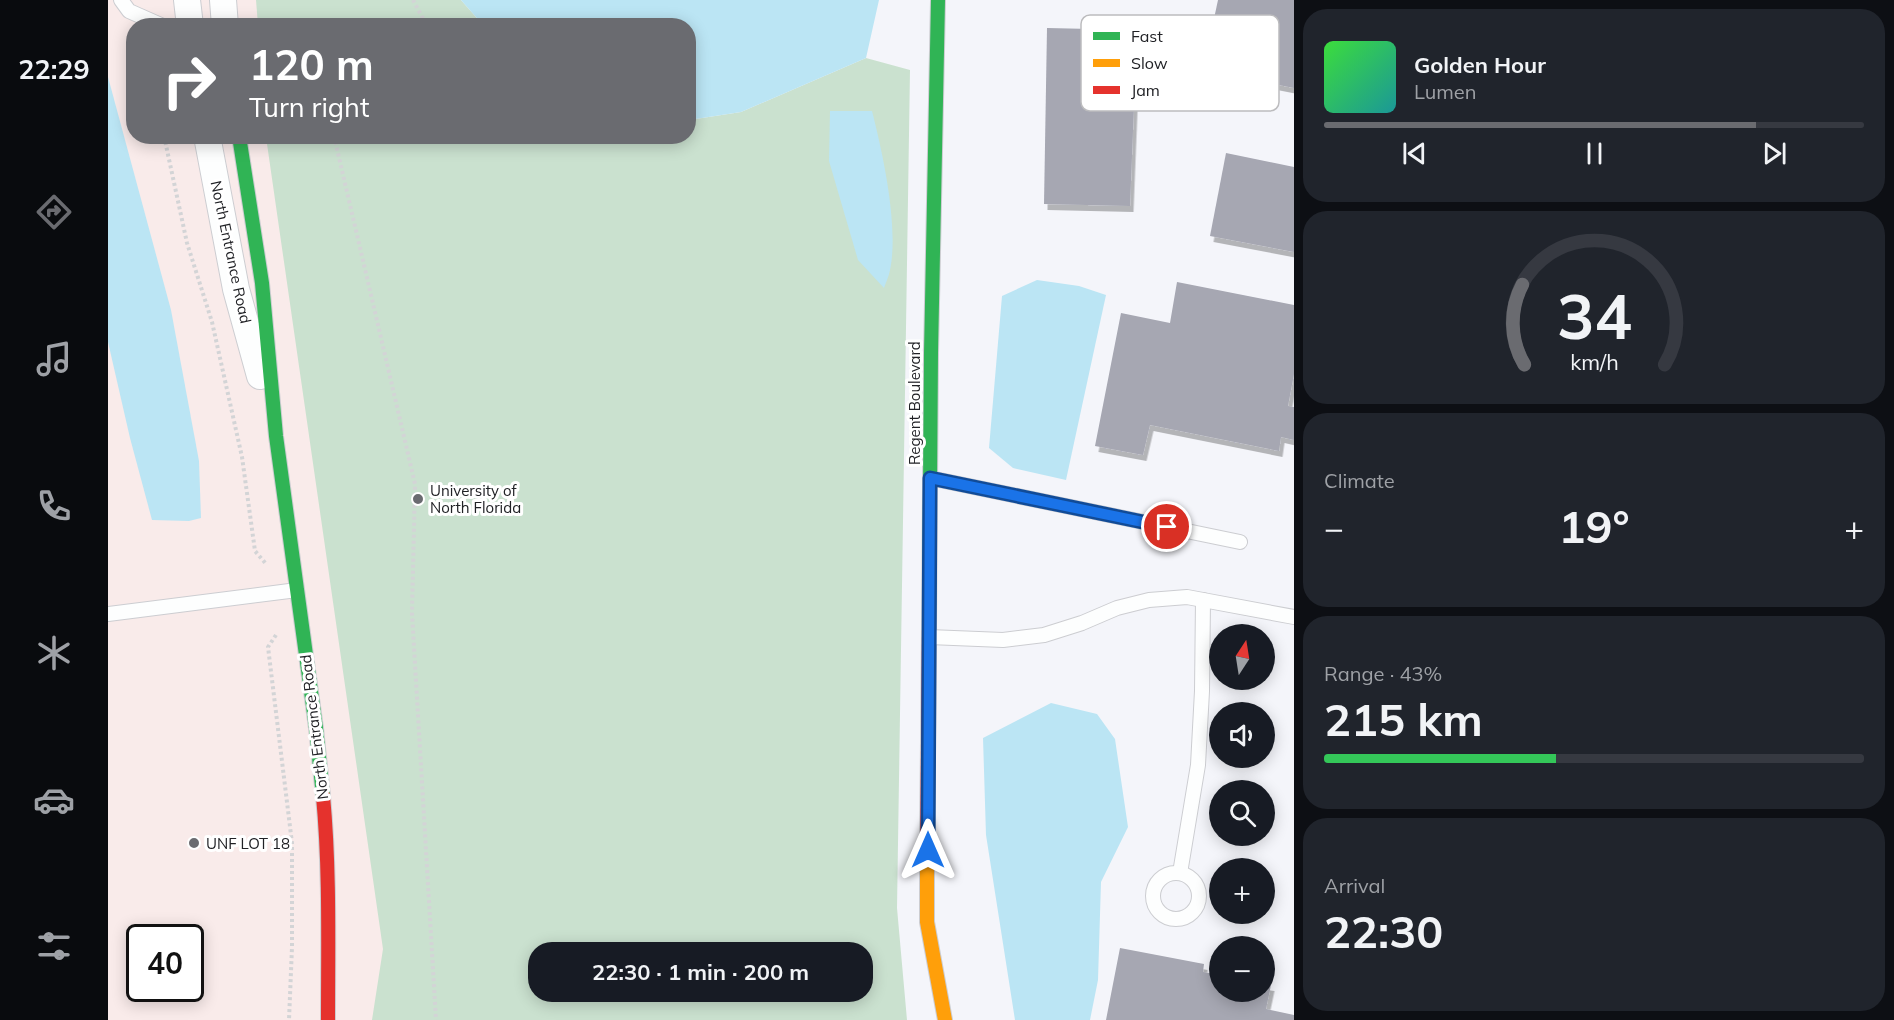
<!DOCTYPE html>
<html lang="en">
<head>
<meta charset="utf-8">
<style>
	body { margin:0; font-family:Mulish,sans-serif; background:#20242c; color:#f1f3f6; height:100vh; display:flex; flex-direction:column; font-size:22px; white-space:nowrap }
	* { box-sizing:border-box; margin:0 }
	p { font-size:20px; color:#9ea1a6 }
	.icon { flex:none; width:33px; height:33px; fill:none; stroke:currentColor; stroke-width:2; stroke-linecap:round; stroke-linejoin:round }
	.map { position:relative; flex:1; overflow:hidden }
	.details { display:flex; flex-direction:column; gap:9px; padding:9px; background:#0d0f14; width:600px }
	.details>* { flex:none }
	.guide { position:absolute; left:18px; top:18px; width:570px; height:126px; border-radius:24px; box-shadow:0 3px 15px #0003; background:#6a6b70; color:#fff; overflow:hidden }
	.needle { width:39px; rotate:12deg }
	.controls { position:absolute; left:1101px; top:624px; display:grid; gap:12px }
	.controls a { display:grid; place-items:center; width:66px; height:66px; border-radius:50%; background:#171b24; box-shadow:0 3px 15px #0003; font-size:30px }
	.speed { position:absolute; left:18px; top:924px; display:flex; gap:12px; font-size:30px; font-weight:700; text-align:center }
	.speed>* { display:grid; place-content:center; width:78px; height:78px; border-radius:50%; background:#171b24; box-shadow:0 3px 15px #0003; line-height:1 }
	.speed .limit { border:3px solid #111; border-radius:9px; background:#fff; color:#111 }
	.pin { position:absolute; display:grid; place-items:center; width:51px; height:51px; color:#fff; margin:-26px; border:3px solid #fff; border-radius:50%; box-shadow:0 2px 6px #0007 }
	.me { position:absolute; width:66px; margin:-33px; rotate:0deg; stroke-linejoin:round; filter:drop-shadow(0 0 4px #0008) }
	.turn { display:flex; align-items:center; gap:21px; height:126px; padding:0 24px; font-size:27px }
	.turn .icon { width:78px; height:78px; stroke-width:2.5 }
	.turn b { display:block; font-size:42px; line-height:51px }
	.big { font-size:45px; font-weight:700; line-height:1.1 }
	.details .card { flex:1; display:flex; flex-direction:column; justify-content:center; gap:9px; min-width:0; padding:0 21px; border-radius:24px; background:#20242c }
	.details .dial { align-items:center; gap:0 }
	.dial svg { height:156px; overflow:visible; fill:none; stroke:#363941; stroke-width:7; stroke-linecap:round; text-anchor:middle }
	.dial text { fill:#f1f3f6; stroke:none }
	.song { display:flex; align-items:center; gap:18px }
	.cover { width:72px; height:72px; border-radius:9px; background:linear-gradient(135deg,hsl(120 70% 55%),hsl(180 70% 35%)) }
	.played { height:6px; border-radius:3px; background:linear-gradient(90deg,#6a6b70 80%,#363941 80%) }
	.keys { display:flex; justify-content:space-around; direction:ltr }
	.heat { display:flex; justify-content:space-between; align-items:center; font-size:33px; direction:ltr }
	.charge { height:9px; border-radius:4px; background:linear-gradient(90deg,#34c759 43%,#363941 0) }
	.trip { position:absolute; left:420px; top:942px; width:345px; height:60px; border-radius:24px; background:#171b24; box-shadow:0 3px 15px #0003; font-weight:700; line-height:60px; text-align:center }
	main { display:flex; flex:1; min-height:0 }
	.dock { display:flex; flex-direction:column; width:108px; justify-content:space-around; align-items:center; background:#090b0e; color:#9ea1a6 }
	.dock .icon { width:42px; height:42px }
	.dock .selected { color:#6a6b70 }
	.dock b { font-size:27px; color:#f1f3f6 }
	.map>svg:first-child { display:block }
	.education { fill:#f9ebea; fill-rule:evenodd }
	.forest { fill:#cae1cf; fill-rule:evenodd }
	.water { fill:#bbe5f4 }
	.building { fill:#a6a7b2; filter:url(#shadow) }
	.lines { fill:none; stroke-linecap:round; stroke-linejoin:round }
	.lane-casing { stroke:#cccdd1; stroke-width:16 }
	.street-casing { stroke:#cccdd1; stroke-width:28 }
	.fast-casing { stroke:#cccdd1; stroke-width:16 }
	.slow-casing { stroke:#cccdd1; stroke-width:16 }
	.jam-casing { stroke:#cccdd1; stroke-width:16 }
	.path { stroke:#d3d4d6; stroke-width:4; stroke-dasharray:3 3; stroke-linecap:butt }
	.lane { stroke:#fdfefe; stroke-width:14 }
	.street { stroke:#fdfefe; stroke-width:26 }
	.fast { stroke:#30b455; stroke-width:14 }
	.slow { stroke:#ff9f0a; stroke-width:14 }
	.jam { stroke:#e5322d; stroke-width:14 }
	.route-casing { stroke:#114b97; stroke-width:15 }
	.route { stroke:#1a73e8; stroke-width:10 }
	.poi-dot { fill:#6a6b70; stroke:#fff; stroke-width:2 }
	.labels { text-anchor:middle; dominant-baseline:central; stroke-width:6; stroke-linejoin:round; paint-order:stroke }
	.street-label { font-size:15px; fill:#202125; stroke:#fff }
	.poi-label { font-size:15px; fill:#202125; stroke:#fff; text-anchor:start }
	.key { fill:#fff; stroke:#bcbcbe; stroke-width:1.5 }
	.key-label { font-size:16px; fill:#202125 }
</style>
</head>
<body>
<main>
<nav class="dock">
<b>22:29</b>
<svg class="icon selected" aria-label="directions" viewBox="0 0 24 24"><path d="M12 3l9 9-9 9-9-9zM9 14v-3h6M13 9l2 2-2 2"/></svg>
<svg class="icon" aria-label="music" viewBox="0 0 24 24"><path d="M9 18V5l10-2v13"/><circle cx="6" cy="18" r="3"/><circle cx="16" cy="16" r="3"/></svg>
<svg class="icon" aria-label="phone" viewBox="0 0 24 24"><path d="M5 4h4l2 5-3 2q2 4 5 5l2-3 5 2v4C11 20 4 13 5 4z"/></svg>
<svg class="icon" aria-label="climate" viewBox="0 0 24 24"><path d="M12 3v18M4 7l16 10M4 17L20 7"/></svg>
<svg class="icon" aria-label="car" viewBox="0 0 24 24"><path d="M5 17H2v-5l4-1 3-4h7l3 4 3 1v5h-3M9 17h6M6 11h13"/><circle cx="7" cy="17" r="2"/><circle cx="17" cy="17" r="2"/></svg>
<svg class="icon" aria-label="filters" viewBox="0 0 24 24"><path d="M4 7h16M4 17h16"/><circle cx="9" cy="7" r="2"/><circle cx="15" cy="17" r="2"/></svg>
</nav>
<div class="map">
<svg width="1186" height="1020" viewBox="0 0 1186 1020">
	<defs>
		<filter id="shadow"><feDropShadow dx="3.5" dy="6" stdDeviation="0" flood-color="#0004"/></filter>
	</defs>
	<rect width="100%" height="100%" fill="#f4f5fa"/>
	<path class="education" d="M0 0H323L333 25 26 26V136H444L430 992 546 1020H0ZM32 938H82V988H32Z"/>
	<g class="forest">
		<polygon points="148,0 353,0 375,25 150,25"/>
		<path d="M758 58 802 70 789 908 799 1020H264L275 949 158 137 580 136 581 120 633 112ZM430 952H754V992H430Z"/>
	</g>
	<g class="water">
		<polygon points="353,0 771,0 758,58 633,112 581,120 580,26 375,25"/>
		<polygon points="0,77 63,310 91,461 93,518 81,521 44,520 22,438 0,342"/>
		<path d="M722 111H764C775 154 791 227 782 270 781 276 778 282 776 288L750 260 721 161Z"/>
		<polygon points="929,280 971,286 998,295 958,480 905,468 881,448 894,296"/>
		<polygon points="943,703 989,714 1007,739 1020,827 993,882 990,980 982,1020 907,1020 878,835 875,738"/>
	</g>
	<g class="building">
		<polygon points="1110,0 1186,0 1186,88 1095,70"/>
		<polygon points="939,28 1029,30 1022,206 936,204"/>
		<polygon points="1118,153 1186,167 1186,252 1102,236"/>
		<polygon points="1069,282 1186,305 1186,374 1180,406 1186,407 1186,440 1173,437 1171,451 1042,425 1035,455 987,446 1013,313 1062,323"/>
		<polygon points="1012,948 1096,964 1095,972 1112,975 1112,992 1156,992 1156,984 1163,985 1158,1009 1186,1015 1186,1020 998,1020"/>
	</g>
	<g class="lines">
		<defs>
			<g id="lane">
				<polyline points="13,0 21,11 55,26"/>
				<polyline points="822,478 1132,542"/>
				<polyline points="0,614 189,590"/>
				<polyline points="821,637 895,640 936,635 974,623 1009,608 1041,600 1079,597 1186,617"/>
				<polyline points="1072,873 1090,765 1094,691 1095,600"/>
				<circle cx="1068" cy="896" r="23"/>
			</g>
			<g id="street">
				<polyline points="79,0 82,26"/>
				<polyline points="115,0 117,26"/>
				<polyline points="99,136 128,289 152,376"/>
			</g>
			<g id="fast">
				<polyline points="131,136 154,283 168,436 208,728 215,796"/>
				<polyline points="821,627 823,353 830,0"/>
			</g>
			<polyline id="slow" points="819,855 819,922 837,1020"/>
			<g id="jam">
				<path d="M215 796C222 870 220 945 220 1020"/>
				<polyline points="819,855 821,627"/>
			</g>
		</defs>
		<use href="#lane" class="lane-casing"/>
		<use href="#street" class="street-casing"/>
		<use href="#fast" class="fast-casing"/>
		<use href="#slow" class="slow-casing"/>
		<use href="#jam" class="jam-casing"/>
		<g class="path">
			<polyline points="305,0 319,26"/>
			<polyline points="56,136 79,243 104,322 134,457 147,551 159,565"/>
			<polyline points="226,136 307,484 304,613 328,1020"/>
			<polyline points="168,635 160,647 184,843 184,947 181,1020"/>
		</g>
		<use href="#lane" class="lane"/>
		<use href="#street" class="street"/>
		<use href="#fast" class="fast"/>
		<use href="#slow" class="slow"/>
		<use href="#jam" class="jam"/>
	</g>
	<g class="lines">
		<defs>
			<polyline id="route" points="820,850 822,478 1059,527"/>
		</defs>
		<use href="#route" class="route-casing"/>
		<use href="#route" class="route"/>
	</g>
	<g class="poi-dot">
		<circle cx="310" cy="499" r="6"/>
		<circle cx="86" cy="843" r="6"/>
	</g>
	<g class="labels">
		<g class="street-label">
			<text transform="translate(123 252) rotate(78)">North Entrance Road</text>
			<text transform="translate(806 403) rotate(-90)">Regent Boulevard</text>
			<text transform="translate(206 727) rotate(-97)">North Entrance Road</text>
		</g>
		<g class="poi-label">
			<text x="322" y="490">University of<tspan x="322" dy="17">North Florida</tspan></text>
			<text x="98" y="843">UNF LOT 18</text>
		</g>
	</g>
	<rect x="973" y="15" width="198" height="96" rx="9" class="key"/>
	<rect x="985" y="32" width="27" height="8" fill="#30b455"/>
	<rect x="985" y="59" width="27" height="8" fill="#ff9f0a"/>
	<rect x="985" y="86" width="27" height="8" fill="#e5322d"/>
	<g class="key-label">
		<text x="1023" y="42">Fast</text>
		<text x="1023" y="69">Slow</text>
		<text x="1023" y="96">Jam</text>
	</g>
</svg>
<div class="controls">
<a><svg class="needle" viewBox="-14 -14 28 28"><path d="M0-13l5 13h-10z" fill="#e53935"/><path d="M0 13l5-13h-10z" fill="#9ea1a6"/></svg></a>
<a><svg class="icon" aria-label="sound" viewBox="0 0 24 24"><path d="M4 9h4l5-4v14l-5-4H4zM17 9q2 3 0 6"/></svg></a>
<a><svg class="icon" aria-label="search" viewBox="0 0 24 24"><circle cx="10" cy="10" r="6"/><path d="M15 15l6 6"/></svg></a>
<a>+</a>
<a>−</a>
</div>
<div class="speed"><div class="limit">40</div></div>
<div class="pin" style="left:1059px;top:527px;background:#d93025"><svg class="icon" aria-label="arrive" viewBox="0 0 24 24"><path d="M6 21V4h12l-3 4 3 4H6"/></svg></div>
<svg class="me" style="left:820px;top:850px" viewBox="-20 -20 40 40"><path d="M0-17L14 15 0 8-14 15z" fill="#1a73e8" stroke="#fff" stroke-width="4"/></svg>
<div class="trip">22:30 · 1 min · 200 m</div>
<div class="guide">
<div class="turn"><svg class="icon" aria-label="right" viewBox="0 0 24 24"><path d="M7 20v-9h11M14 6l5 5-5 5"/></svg><div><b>120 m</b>Turn right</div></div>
</div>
</div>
<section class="details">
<div class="card">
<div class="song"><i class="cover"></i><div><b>Golden Hour</b><p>Lumen</p></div></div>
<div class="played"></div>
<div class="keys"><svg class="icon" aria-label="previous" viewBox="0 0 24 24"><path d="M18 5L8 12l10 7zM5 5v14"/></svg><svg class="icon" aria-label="pause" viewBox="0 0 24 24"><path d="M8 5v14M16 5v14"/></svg><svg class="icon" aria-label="next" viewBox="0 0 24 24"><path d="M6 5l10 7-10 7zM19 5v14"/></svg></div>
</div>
<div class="card dial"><svg viewBox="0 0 100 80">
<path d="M14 69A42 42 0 1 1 86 69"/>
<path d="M14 69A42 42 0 0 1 13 28" stroke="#6a6b70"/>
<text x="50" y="56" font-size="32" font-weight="700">34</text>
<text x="50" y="72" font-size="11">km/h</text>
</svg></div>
<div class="card"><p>Climate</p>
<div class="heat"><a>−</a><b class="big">19°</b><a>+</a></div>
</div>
<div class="card"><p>Range · 43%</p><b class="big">215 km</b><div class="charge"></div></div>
<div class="card"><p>Arrival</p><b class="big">22:30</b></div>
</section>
</main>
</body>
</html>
